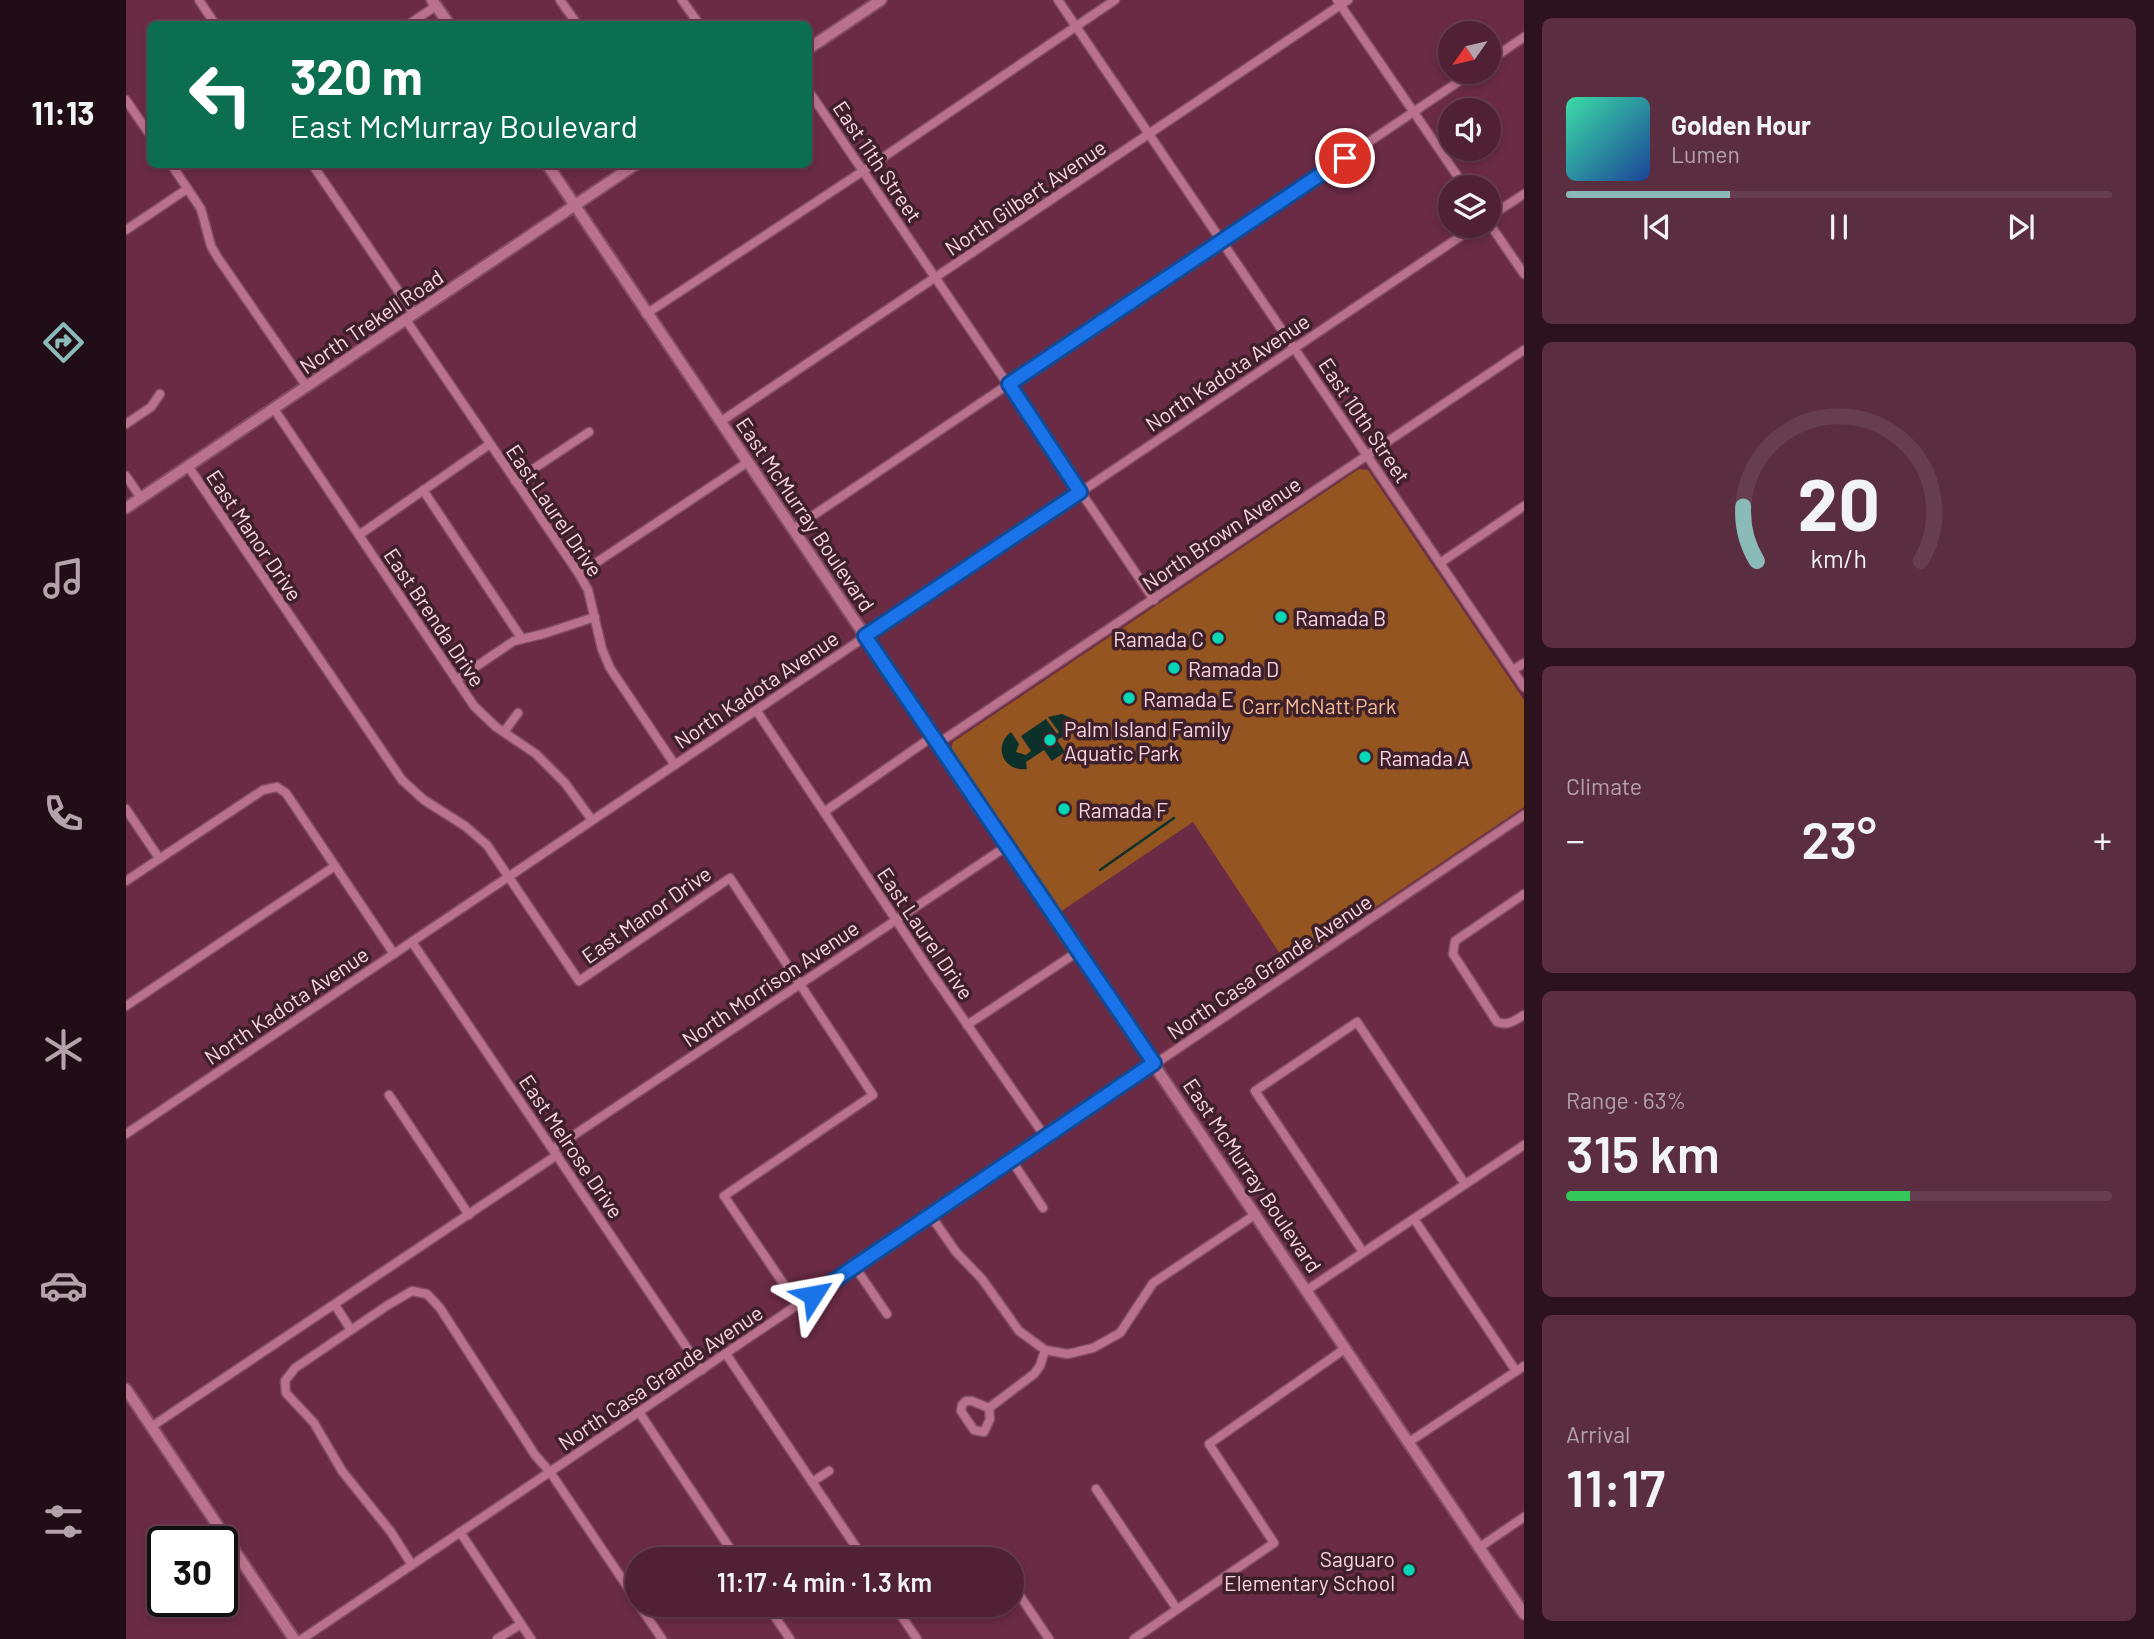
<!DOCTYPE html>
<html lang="en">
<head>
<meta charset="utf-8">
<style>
	body { margin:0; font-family:Barlow,sans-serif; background:#5a2d40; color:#f1f3f6; height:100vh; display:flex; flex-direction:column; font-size:26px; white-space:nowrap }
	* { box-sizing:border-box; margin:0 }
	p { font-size:23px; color:#b4a3ac }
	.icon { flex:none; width:38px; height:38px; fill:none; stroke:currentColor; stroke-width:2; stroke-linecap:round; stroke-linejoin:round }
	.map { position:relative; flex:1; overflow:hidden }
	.panel { display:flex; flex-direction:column; gap:18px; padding:18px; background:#2c121d; width:630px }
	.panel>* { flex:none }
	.banner { position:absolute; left:21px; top:21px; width:665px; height:147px; border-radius:10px; box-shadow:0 4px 10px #0003,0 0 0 2px #673e4f; background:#0b6e4f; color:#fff; overflow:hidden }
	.needle { width:46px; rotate:236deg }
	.controls { position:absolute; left:1312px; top:21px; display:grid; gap:14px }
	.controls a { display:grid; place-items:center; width:63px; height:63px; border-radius:50%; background:#502034; box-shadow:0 4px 10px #0003,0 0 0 2px #673e4f; font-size:35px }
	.speed { position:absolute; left:21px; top:1526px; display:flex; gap:14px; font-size:35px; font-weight:700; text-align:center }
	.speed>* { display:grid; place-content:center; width:91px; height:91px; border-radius:50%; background:#502034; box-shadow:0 4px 10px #0003,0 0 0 2px #673e4f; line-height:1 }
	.speed .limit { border:4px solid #111; border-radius:10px; background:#fff; color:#111 }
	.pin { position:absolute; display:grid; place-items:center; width:60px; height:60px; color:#fff; margin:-30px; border:4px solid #fff; border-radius:50%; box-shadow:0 2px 7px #0007 }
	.me { position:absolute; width:77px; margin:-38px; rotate:56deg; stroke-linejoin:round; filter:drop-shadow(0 0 5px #0008) }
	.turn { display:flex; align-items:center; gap:24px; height:147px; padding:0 28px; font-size:32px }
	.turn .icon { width:91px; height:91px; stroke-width:2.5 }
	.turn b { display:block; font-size:49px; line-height:60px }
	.big { font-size:52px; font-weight:600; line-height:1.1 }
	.panel .widget { flex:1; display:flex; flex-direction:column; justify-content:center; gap:10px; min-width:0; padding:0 24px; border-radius:10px; background:#5a2d40 }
	.panel .dial { align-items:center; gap:0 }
	.dial svg { height:182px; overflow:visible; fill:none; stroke:#673e4f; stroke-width:7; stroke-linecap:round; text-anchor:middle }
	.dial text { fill:#f1f3f6; stroke:none }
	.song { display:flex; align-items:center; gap:21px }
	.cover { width:84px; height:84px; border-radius:10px; background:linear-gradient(135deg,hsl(160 70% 55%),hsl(220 70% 35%)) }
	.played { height:7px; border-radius:4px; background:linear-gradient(90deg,#8bbbb9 30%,#673e4f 30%) }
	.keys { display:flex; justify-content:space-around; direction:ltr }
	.heat { display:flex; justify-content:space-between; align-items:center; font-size:38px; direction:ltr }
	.charge { height:10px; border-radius:5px; background:linear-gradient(90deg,#34c759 63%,#673e4f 0) }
	.trip { position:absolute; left:499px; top:1547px; width:399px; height:70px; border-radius:35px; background:#502034; box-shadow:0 4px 10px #0003,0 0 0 2px #673e4f; font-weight:600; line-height:70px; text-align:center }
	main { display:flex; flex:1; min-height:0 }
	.menu { display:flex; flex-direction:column; width:126px; justify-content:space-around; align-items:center; background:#200d15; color:#b4a3ac }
	.menu .icon { width:49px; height:49px }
	.menu .selected { color:#8bbbb9 }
	.menu b { font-size:32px; color:#f1f3f6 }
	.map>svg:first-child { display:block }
	.green { fill:#945520 }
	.water { fill:#0c312a }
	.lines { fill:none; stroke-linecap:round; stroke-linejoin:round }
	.stream { stroke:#0c312a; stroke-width:2.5 }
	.street-casing { stroke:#854d65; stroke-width:11 }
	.secondary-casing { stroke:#854d65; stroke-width:14 }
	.street { stroke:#ba728c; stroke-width:8 }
	.secondary { stroke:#ba728c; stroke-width:10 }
	.route-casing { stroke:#114b97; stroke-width:18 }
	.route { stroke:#1a73e8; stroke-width:12 }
	.poi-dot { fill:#06d5b6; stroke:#3e202b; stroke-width:2.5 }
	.labels { text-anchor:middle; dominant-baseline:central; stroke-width:7; stroke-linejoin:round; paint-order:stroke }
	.street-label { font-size:21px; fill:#fdd4e1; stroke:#3e202b }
	.poi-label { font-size:21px; fill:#fdd4e1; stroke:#3e202b; text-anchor:start }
	.park-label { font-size:21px; fill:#f7bf97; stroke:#3e202b }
</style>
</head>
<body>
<main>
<nav class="menu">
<b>11:13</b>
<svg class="icon selected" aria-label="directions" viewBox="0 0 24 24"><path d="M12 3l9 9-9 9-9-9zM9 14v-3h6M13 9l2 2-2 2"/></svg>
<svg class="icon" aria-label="music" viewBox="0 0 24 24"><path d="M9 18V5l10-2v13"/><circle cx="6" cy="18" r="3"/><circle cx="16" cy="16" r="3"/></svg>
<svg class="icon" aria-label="phone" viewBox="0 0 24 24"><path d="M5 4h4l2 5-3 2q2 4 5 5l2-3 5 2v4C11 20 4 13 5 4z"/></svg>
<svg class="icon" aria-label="climate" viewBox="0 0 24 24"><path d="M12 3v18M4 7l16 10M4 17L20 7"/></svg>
<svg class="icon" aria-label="car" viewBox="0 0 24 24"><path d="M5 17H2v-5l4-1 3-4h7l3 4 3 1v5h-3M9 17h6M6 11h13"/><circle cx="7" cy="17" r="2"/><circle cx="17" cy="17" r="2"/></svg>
<svg class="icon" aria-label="filters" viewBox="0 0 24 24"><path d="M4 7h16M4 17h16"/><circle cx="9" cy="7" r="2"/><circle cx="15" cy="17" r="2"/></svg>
</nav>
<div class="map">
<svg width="1398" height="1639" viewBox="0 0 1398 1639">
	<rect width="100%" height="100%" fill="#6b2b45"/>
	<polygon class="green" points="1233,469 1242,470 1398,700 1398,807 1162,966 1067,822 934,912 825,750 827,742"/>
	<path class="water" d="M936 714 945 718 953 727 931 740 939 752 926 761 918 750 900 762 901 769C878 772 866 747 885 732L893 744 890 752 900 755 905 751 895 736 920 719 931 734 933 732 922 717Z"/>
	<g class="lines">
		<polyline class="stream" points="974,870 1048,818"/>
		<defs>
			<g id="street">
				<polyline points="73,0 89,24"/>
				<polyline points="434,0 451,24"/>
				<polyline points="556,0 573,24"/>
				<polyline points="932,0 1398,687"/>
				<polyline points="1211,0 1339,187"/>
				<polyline points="283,24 310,6"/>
				<polyline points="1363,61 1398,37"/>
				<polyline points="682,90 1028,600"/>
				<polyline points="0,100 24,135"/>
				<polyline points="45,164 75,209 85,246 92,258 181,387"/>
				<polyline points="186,164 288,314"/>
				<polyline points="1363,217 1398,194"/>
				<polyline points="1363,223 1398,274"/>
				<polyline points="0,230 61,189"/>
				<polyline points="520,314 737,171 989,0"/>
				<polyline points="280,320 453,574 462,590 476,649 484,668 549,765"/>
				<polyline points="148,409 348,706 370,727 410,754 439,783 466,820"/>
				<polyline points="594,422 1222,0"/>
				<polyline points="0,424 25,407 34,394"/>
				<polyline points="62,466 276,780 298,800 339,826 361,845 453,981 604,878 747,1095 598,1196 672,1305"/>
				<polyline points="0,476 15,498"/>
				<polyline points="389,481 463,432"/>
				<polyline points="297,490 396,639"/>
				<polyline points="667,529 1347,72"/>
				<polyline points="233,535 364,444"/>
				<polyline points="1314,563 1398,506"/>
				<polyline points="453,574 622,462"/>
				<polyline points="1387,670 1398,663"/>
				<polyline points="330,680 388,641 417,634 469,617"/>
				<polyline points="630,710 806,974 920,1138"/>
				<polyline points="378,732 392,713"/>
				<polyline points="811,744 1398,350"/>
				<polyline points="0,809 33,858"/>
				<polyline points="698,812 806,737"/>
				<polyline points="0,881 137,790 151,787 160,793 268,954"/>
				<path d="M1398 894 1329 941 1327 954 1371 1022C1382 1026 1388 1021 1398 1015"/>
				<polyline points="286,942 576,1370"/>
				<polyline points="0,1006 209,866"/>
				<polyline points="841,1025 953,951"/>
				<polyline points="263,1095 343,1215"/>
				<polyline points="0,1134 1350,226"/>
				<polyline points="427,1149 881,846"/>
				<polyline points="886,1161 917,1208"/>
				<polyline points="805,1216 830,1252 856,1279 893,1331 919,1350 942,1354 967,1348 994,1333 1027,1283 1130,1214"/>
				<polyline points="1288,1219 1390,1371"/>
				<polyline points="1237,1252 1129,1091 1231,1022 1339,1184"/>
				<polyline points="729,1267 761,1314"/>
				<polyline points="1181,1290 1398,1145"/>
				<polyline points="209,1305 225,1330"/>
				<polyline points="600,1354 738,1559"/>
				<polygon points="840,1401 846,1401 863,1408 864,1419 858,1432 848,1430 835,1411 836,1405"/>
				<polyline points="863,1408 908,1374 914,1366 919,1350"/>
				<polyline points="513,1412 611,1559"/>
				<polyline points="25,1427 431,1155"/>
				<polyline points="1283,1442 1398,1366"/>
				<polyline points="686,1482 703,1471"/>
				<polyline points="970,1489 1051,1609"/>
				<polyline points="334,1532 405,1639"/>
				<polyline points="1354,1547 1398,1517"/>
				<polyline points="286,1565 265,1532 216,1471 188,1423 160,1393 159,1381 169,1368 262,1305 286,1291 301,1294 314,1308 409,1455 424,1472 511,1601"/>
				<polyline points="886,1584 923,1639"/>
				<polyline points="513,1605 536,1639"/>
				<polyline points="641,1605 664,1639"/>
				<polyline points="768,1605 791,1639"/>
				<polyline points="176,1639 1398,815"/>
				<polyline points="371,1639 395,1624"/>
				<polyline points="1008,1639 1148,1543 1083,1444 1220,1348"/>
			</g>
			<g id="secondary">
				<polyline points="306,0 323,24"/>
				<polyline points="682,49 755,0"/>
				<polyline points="421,164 1398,1614"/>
				<polyline points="0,508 510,164"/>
				<polyline points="0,1389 168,1639"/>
			</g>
		</defs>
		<use href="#street" class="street-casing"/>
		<use href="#secondary" class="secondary-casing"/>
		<use href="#street" class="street"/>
		<use href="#secondary" class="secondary"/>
	</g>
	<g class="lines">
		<defs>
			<polyline id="route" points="687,1295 1028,1063 739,636 954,492 883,384 1219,158"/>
		</defs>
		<use href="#route" class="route-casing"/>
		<use href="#route" class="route"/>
	</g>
	<g class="poi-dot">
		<circle cx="1155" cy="617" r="7"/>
		<circle cx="1092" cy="638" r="7"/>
		<circle cx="1048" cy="668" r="7"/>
		<circle cx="1003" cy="698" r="7"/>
		<circle cx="924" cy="740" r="7"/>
		<circle cx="1239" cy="757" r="7"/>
		<circle cx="938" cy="809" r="7"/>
		<circle cx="1283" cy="1570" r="7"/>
	</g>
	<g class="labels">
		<g class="street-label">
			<text transform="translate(752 161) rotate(56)">East 11th Street</text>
			<text transform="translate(899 197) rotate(-34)">North Gilbert Avenue</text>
			<text transform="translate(245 321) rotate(-34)">North Trekell Road</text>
			<text transform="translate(1101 372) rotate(-34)">North Kadota Avenue</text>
			<text transform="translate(1239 420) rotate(56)">East 10th Street</text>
			<text transform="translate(429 510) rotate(56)">East Laurel Drive</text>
			<text transform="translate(680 514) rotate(56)">East McMurray Boulevard</text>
			<text transform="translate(1095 533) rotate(-34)">North Brown Avenue</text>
			<text transform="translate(129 535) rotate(56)">East Manor Drive</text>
			<text transform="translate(309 617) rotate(56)">East Brenda Drive</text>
			<text transform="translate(630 689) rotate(-34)">North Kadota Avenue</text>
			<text transform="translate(520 914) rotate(-35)">East Manor Drive</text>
			<text transform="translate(800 933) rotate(56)">East Laurel Drive</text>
			<text transform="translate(1143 966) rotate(-34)">North Casa Grande Avenue</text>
			<text transform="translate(644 983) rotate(-34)">North Morrison Avenue</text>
			<text transform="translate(160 1005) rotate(-34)">North Kadota Avenue</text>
			<text transform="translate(446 1146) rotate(56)">East Melrose Drive</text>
			<text transform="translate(1127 1175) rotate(56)">East McMurray Boulevard</text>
			<text transform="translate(534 1377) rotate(-34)">North Casa Grande Avenue</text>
		</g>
		<g class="poi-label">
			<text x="1169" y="617">Ramada B</text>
			<text x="1078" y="638" text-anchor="end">Ramada C</text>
			<text x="1062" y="668">Ramada D</text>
			<text x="1017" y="698">Ramada E</text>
			<text x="938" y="728">Palm Island Family<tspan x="938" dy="24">Aquatic Park</tspan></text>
			<text x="1253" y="757">Ramada A</text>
			<text x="952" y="809">Ramada F</text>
			<text x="1269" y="1558" text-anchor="end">Saguaro<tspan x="1269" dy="24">Elementary School</tspan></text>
		</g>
		<g class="park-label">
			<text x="1193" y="705">Carr McNatt Park</text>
		</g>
	</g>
</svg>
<div class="controls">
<a><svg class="needle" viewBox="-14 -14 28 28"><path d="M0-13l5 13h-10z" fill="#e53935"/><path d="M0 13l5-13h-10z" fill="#b4a3ac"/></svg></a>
<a><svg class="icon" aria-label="sound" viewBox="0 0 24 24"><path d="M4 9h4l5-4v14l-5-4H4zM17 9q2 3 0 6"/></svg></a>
<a><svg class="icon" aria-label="layers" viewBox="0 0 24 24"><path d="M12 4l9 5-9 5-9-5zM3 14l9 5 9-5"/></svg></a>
</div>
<div class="speed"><div class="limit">30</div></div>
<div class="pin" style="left:1219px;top:158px;background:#d93025"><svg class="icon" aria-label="arrive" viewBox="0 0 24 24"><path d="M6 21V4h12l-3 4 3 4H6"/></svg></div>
<svg class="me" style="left:687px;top:1295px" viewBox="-20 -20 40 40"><path d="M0-17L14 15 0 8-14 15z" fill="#1a73e8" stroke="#fff" stroke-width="4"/></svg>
<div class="trip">11:17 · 4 min · 1.3 km</div>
<div class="banner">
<div class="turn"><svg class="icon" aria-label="left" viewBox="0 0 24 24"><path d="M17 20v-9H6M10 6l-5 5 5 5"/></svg><div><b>320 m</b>East McMurray Boulevard</div></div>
</div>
</div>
<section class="panel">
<div class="widget">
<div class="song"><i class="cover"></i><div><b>Golden Hour</b><p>Lumen</p></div></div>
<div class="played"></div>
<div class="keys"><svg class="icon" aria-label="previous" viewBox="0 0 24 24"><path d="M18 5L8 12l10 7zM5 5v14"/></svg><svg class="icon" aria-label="pause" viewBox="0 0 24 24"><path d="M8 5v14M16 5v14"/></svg><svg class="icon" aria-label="next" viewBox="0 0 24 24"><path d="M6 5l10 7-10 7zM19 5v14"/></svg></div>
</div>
<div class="widget dial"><svg viewBox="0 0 100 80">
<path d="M14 69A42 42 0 1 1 86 69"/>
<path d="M14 69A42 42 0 0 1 8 45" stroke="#8bbbb9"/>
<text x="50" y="56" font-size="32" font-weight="700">20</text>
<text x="50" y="72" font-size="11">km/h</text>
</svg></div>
<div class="widget"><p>Climate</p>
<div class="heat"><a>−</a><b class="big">23°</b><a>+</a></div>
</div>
<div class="widget"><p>Range · 63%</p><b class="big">315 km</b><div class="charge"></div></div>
<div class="widget"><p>Arrival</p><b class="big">11:17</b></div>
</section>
</main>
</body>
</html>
